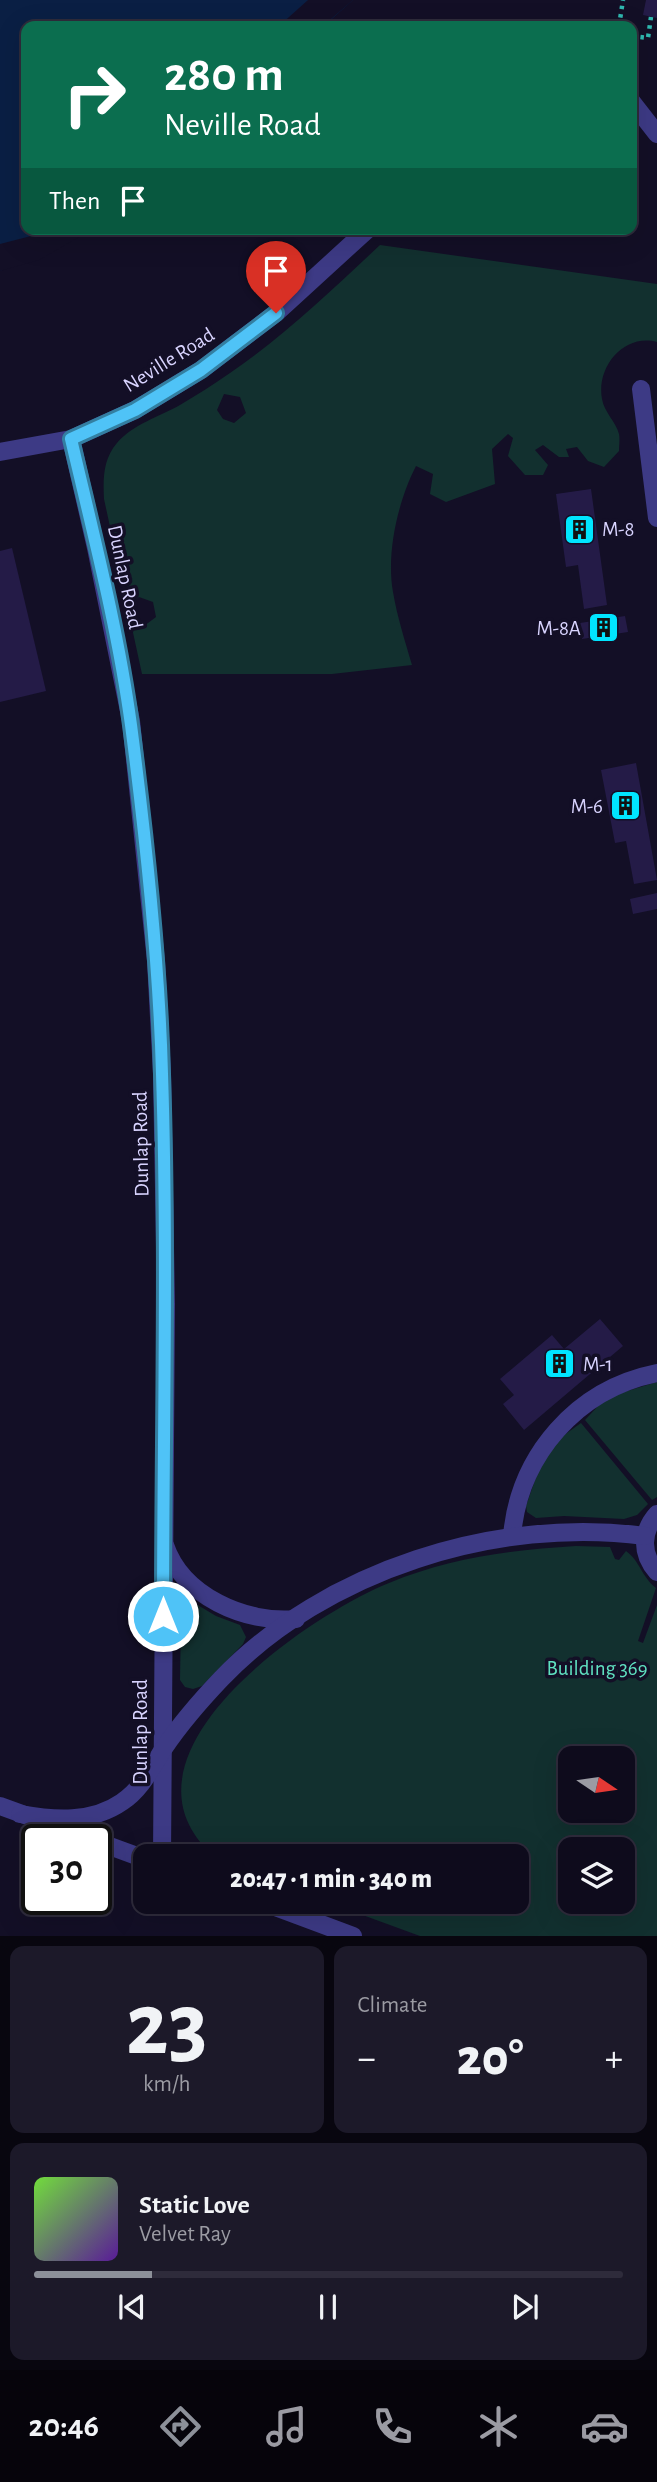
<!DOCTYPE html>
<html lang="en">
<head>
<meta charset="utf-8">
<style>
	body { margin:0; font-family:"Alegreya Sans",sans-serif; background:#1c1929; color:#f1f3f6; height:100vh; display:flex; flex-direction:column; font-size:26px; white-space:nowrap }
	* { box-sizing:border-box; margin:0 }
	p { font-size:23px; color:#9b9ba3 }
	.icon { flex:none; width:38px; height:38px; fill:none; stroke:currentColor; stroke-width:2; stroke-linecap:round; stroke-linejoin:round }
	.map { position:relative; height:1936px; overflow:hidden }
	.details { display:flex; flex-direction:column; gap:10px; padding:10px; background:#08060f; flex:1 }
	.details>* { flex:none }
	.hud { position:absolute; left:21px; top:21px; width:616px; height:214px; border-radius:14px; box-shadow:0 7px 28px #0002,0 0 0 2px #2e2b3b; background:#0b6e4f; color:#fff; overflow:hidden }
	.needle { width:46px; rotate:103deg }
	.controls { position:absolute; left:558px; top:1746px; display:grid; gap:14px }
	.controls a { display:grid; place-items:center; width:77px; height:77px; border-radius:14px; background:#0e0b1c; box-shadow:0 7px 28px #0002,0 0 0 2px #2e2b3b; font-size:35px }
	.speed { position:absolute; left:21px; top:1824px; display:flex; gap:14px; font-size:35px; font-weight:700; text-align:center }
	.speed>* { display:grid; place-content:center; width:91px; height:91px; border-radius:50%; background:#0e0b1c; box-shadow:0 7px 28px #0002,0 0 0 2px #2e2b3b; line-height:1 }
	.speed .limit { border:4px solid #111; border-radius:10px; background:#fff; color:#111 }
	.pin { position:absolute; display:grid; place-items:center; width:60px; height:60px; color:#fff; margin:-72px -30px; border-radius:50% 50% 50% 0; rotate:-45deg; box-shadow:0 0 7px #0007 }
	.pin .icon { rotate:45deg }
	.me { position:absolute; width:77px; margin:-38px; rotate:0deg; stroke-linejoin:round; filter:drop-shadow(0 0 5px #0008) }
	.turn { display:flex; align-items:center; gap:24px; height:147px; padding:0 28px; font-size:32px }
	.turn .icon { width:91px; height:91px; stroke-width:2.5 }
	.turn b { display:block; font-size:49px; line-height:60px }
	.then { display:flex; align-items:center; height:66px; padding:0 28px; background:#0003; gap:14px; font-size:26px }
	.big { font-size:52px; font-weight:800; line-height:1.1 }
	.details .card { flex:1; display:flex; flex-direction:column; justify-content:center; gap:10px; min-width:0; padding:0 24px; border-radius:14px; background:#1c1929 }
	.details .dial { align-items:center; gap:0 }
	.dial b { font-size:91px; line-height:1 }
	.song { display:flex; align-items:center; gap:21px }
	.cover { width:84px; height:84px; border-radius:10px; background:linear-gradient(135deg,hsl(100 70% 55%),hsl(270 70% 35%)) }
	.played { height:7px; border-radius:4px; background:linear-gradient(90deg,#8c9099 20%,#2e2b3b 20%) }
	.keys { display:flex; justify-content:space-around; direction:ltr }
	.heat { display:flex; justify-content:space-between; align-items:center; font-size:38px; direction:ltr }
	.details .tiles { flex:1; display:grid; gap:10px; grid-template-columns:1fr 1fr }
	.card:last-child { grid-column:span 2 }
	.trip { position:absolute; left:133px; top:1844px; width:396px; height:70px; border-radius:14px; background:#0e0b1c; box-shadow:0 7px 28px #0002,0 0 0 2px #2e2b3b; font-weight:800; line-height:70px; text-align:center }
	.tab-bar { display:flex; height:112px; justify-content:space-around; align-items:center; background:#06040b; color:#9b9ba3 }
	.tab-bar .icon { width:49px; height:49px }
	.tab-bar .current { color:#8c9099 }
	.tab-bar b { font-size:32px; color:#f1f3f6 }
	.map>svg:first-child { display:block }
	.green { fill:#12302f; fill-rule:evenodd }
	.water { fill:#0a1f44 }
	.pier { fill:#130f26 }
	.building { fill:#241b47 }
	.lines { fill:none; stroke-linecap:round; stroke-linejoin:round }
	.path { stroke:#2fb8b0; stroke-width:4.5; stroke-dasharray:3.5 5; stroke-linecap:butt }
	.minor { stroke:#3d3a85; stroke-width:18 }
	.route-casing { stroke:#337fa1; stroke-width:18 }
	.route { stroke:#4fc3f7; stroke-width:12 }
	.labels { text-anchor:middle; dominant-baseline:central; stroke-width:7; stroke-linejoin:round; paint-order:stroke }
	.street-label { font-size:21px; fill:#d9d4ff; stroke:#130f26 }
	.poi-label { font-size:21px; fill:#d9d4ff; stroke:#130f26; text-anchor:start }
	.park-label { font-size:21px; fill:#5fe0c0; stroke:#130f26 }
</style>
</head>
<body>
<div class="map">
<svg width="657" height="1936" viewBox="0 0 657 1936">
	<rect width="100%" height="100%" fill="#130f26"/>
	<g class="green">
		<path d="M380 245 657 284V342C624 333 596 367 602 399 604 412 616 422 619 434 620 439 619 446 619 451L604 467 588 461 577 447 566 449 569 457H559L543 445 535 450 548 465 543 475H525L508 456 513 438 508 434 492 449 495 484 446 502 430 494 433 474 416 466C398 501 386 553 393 592 397 616 405 641 412 665L332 674H142L104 499C103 479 103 459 117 443 133 424 159 417 180 405 197 395 214 384 230 373 284 336 332 290 380 245ZM224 394 240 397 246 413 234 423 223 419 217 410ZM139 597 153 602 156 617 144 626 135 624 130 613 132 603Z"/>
		<polygon points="657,1382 657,1497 652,1500 585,1420 599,1405 614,1395"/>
		<polygon points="581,1423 648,1504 637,1515 624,1519 564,1516 536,1518 527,1512 526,1506 540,1466 560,1438"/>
		<path d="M576 1546 610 1547 615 1559 619 1560 626 1551C640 1561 641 1576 656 1588L638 1641 643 1643 657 1605V1936H420L327 1902H516V1857H215C101 1758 305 1617 389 1583 450 1558 511 1550 576 1546ZM570 1759H623V1811H570ZM570 1850H623V1902H570Z"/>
		<polygon points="196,1604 216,1616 240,1625 246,1637 243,1644 202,1686 193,1689 185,1687 180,1680 181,1616 188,1605"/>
	</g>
	<polygon class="water" points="0,0 353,0 324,26 26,26 26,229 93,229 0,271"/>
	<g class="pier">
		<polygon points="308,0 353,0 323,26 279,26"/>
		<polygon points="42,229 93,229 39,260 0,271 0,244 31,236"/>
	</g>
	<g class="building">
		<polygon points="646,0 657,0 657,18 643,15"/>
		<polygon points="591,489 607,605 584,609 578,565 566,567 556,494"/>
		<polygon points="12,548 46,691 0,702 0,551"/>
		<polygon points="625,616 628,632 582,639 580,623"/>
		<polygon points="636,763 657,880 634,884 626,841 615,843 601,770"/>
		<polygon points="657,893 657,909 633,914 630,899"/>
		<polygon points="600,1319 623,1346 524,1430 503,1404 514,1395 500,1379 552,1335 564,1349"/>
	</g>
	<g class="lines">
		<g class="path">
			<polyline points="619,26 623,0"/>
			<polyline points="632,36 648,38 651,17"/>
		</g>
		<g class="minor">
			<polyline points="632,102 657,134"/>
			<polyline points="641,389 657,518"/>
			<polyline points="71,439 96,548 131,721 156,961 162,1074 166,1304 162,1857"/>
			<polyline points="0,452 71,439 135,410 201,370 276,313 368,229"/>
			<path d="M657 1514C641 1532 641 1554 657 1572"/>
			<path d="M512 1536C519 1455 577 1389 657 1373"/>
			<path d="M165 1545C182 1596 246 1624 296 1619"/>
			<polyline points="0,1806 91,1839"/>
			<path d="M20 1814C54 1820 92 1823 122 1802 142 1789 151 1768 164 1748 181 1723 201 1700 221 1679 325 1570 498 1516 645 1536"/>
			<polyline points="96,1841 145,1859"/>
			<polyline points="262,1902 353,1936"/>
		</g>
	</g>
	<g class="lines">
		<defs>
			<path id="route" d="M163 1616C163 1435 168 1255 162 1074 159 958 146 840 131 725 118 629 93 533 71 439L135 410 201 370 276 313"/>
		</defs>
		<use href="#route" class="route-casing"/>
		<use href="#route" class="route"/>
	</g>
	<defs>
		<symbol id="building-square" viewBox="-11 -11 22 22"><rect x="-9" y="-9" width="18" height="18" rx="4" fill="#00e5ff" stroke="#130f26"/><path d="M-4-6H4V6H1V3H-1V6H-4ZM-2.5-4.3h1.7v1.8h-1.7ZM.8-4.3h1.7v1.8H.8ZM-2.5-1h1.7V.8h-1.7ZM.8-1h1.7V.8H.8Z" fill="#111"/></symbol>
	</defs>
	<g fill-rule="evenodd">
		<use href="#building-square" x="562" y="512" width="35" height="35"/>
		<use href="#building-square" x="586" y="610" width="35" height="35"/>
		<use href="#building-square" x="608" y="788" width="35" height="35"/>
		<use href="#building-square" x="542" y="1346" width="35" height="35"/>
	</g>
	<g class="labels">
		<g class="street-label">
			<text transform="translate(169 360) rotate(-32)">Neville Road</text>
			<text transform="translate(125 577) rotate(78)">Dunlap Road</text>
			<text transform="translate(141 1144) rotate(-91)">Dunlap Road</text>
			<text transform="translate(140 1732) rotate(-90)">Dunlap Road</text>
		</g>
		<g class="poi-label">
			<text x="602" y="529">M-8</text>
			<text x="581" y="628" text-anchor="end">M-8A</text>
			<text x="603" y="806" text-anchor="end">M-6</text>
			<text x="583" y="1364">M-1</text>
		</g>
		<g class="park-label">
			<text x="597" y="1668">Building 369</text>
		</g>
	</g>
</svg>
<div class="controls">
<a><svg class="needle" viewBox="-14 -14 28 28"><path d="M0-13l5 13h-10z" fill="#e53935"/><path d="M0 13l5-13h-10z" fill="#9b9ba3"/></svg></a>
<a><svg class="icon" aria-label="layers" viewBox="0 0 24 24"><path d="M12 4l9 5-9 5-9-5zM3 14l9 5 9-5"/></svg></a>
</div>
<div class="speed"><div class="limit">30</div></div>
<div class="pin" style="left:276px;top:313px;background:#d93025"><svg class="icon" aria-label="arrive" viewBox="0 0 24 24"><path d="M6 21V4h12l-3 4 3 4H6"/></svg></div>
<svg class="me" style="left:163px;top:1616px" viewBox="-20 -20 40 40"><circle r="17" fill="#4fc3f7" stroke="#fff" stroke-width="3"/><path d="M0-11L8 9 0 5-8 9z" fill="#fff"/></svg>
<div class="trip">20:47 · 1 min · 340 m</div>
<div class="hud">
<div class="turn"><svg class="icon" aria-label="right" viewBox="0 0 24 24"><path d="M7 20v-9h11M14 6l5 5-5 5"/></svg><div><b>280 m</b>Neville Road</div></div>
<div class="then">Then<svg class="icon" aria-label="arrive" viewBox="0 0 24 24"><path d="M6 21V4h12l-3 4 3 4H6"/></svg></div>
</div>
</div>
<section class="details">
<div class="tiles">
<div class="card dial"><b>23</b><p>km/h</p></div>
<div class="card"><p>Climate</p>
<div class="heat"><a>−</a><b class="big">20°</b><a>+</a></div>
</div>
<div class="card">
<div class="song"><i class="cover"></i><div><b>Static Love</b><p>Velvet Ray</p></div></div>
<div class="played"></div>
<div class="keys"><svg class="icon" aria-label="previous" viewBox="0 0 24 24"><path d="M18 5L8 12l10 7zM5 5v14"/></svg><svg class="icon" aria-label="pause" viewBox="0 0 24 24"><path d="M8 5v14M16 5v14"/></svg><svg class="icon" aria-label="next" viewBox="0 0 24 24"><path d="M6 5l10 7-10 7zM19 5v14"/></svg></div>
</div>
</div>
</section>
<nav class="tab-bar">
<b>20:46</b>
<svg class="icon current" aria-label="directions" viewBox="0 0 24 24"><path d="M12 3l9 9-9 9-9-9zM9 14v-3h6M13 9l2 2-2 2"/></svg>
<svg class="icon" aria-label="music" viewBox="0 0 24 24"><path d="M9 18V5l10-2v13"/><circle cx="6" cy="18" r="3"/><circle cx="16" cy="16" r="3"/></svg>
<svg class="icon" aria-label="phone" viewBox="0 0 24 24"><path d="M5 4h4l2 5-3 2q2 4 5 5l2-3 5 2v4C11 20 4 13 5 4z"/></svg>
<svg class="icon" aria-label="climate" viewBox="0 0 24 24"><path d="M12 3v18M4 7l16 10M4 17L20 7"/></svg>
<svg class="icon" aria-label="car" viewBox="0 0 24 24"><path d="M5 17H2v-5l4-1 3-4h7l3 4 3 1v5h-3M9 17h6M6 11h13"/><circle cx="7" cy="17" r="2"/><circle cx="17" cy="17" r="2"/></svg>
</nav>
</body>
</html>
